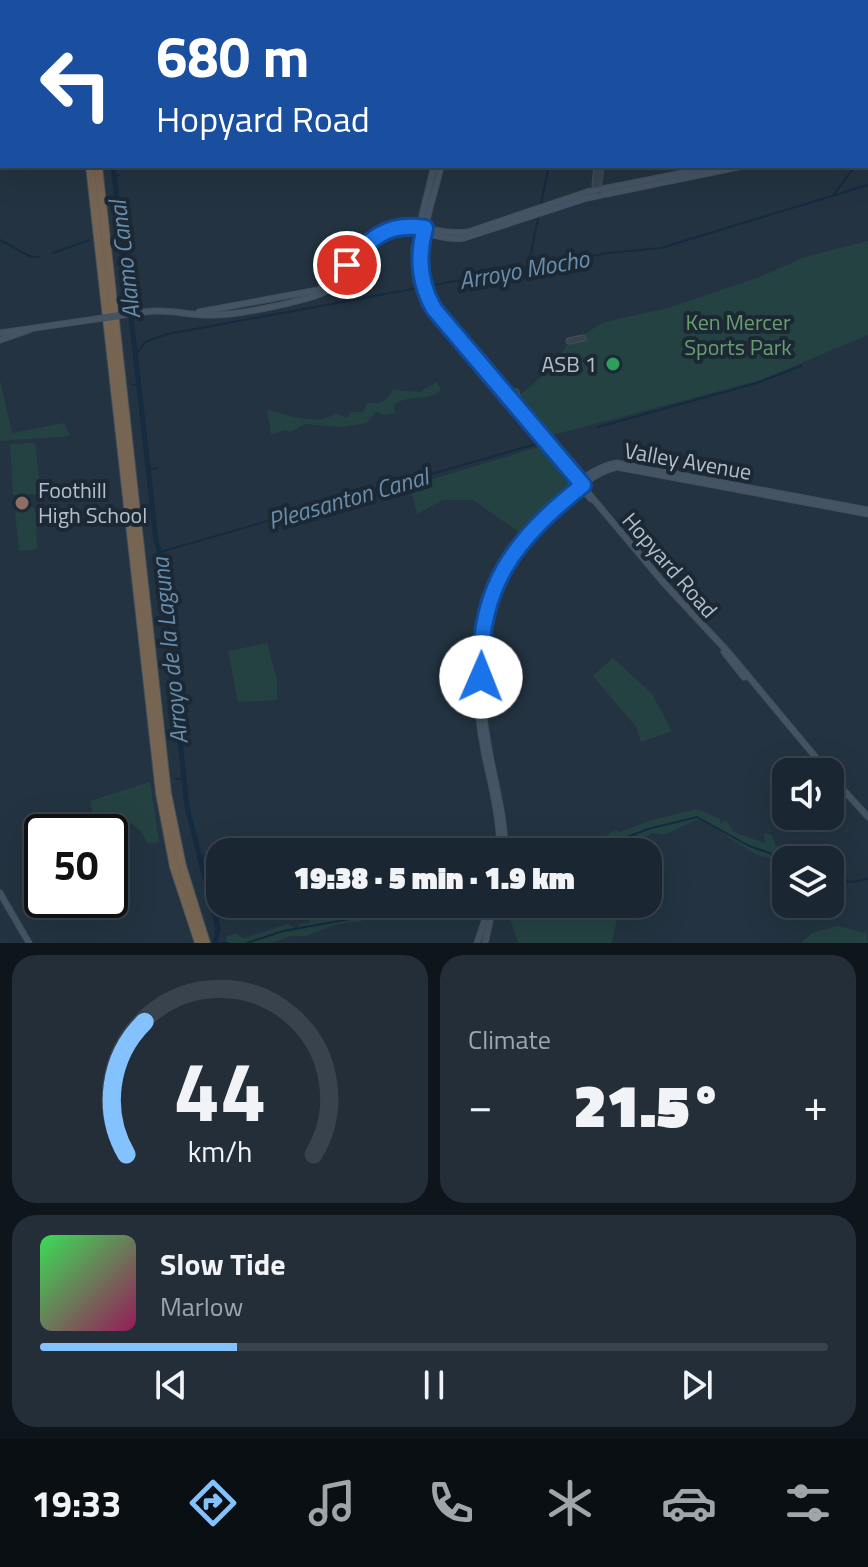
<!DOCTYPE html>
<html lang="en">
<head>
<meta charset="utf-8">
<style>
	body { margin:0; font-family:"Titillium Web",sans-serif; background:#232e39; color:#f1f3f6; height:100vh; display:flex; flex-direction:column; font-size:30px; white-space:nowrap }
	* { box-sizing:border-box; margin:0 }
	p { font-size:26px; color:#9fa5ab }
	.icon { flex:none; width:44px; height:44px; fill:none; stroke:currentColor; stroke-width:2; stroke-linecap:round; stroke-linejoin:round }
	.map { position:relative; height:943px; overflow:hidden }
	.drawer { display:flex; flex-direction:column; gap:12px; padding:12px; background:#0e151b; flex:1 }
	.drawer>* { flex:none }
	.top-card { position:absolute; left:0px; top:0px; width:868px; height:168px; box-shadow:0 8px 32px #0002,0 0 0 2px #38434d; background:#1a4fa0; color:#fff; overflow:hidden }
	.fabs { position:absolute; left:772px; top:758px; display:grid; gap:16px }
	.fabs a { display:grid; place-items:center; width:72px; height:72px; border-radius:16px; background:#1a2631; box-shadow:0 8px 32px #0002,0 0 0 2px #38434d; font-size:40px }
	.speed { position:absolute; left:24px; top:814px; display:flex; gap:16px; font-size:40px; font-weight:700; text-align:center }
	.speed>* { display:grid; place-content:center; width:104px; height:104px; border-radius:50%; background:#1a2631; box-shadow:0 8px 32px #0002,0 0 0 2px #38434d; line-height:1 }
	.speed .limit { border:4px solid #111; border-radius:12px; background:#fff; color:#111 }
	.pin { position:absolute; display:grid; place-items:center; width:68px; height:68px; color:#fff; margin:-34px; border:4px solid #fff; border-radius:50%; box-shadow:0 2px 8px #0007 }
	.me { position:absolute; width:88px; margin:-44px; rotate:1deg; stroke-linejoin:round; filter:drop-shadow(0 0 6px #0008) }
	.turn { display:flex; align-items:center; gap:28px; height:168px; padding:0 24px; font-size:36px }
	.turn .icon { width:104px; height:104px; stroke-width:2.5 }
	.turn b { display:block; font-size:56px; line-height:68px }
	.big { font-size:60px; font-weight:800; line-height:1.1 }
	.drawer .card { flex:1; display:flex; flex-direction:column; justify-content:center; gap:12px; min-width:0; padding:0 28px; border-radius:24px; background:#232e39 }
	.drawer .dial { align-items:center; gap:0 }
	.dial svg { height:208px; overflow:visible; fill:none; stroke:#38434d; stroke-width:7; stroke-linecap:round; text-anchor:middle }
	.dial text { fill:#f1f3f6; stroke:none }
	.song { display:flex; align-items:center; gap:24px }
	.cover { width:96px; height:96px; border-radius:12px; background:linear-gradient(135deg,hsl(130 70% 55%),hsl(330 70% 35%)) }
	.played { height:8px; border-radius:4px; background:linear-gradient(90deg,#84c2ff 25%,#38434d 25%) }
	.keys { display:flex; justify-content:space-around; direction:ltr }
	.heat { display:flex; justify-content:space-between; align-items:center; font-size:44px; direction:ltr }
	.drawer .tiles { flex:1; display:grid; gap:12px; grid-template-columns:1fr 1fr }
	.card:last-child { grid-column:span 2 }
	.trip { position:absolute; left:206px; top:838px; width:456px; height:80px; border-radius:24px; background:#1a2631; box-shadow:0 8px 32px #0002,0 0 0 2px #38434d; font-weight:800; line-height:80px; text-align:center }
	.dock { display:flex; height:128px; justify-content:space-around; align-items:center; background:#0a0f14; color:#9fa5ab }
	.dock .icon { width:56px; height:56px }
	.dock .active { color:#84c2ff }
	.dock b { font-size:36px; color:#f1f3f6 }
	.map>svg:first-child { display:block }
	.green { fill:#254242 }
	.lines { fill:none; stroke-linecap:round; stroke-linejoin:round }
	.stream { stroke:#152b40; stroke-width:2 }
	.river { stroke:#152b40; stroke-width:5 }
	.tertiary-casing { stroke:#43505c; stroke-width:7 }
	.secondary-casing { stroke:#43505c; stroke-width:7 }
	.motorway-casing { stroke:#424f5b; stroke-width:10 }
	.tertiary { stroke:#374450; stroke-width:5 }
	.secondary { stroke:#455464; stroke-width:5 }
	.motorway { stroke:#776553; stroke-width:8 }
	.secondary-bridge-casing { stroke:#43505c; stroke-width:7; stroke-linecap:butt }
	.secondary-bridge { stroke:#455464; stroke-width:5 }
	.route-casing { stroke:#114b97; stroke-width:20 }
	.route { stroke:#1a73e8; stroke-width:14 }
	.leisure-dot { fill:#2e9e5b; stroke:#1c2935; stroke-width:3 }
	.education-dot { fill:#8d6e63; stroke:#1c2935; stroke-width:3 }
	.labels { text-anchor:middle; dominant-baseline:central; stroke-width:8; stroke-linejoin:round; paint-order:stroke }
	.park-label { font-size:22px; fill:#689e6e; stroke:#1c2935 }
	.poi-label { font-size:22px; fill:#b3bfcb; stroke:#1c2935; text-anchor:end }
	.street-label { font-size:22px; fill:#b3bfcb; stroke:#1c2935 }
	.water-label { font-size:24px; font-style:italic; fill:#698ead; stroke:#1c2935 }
</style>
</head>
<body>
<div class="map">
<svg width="868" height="943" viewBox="0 0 868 943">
	<rect width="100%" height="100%" fill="#233341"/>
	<g class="green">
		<polygon points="868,241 868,335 761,380 549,436 518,402 518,397 549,370 568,344 604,322 668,308 760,277 805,257"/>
		<polygon points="0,380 12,433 64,423 70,436 0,441"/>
		<path d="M437 382 441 390C426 403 409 393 394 405L395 413 384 415 376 411 367 423 342 427 305 424 290 432 285 430 271 435 267 410C289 415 318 427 336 413L347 418 351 412H363L367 403C378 405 389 401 392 390L420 392Z"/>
		<polygon points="35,443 41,494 13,495 10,444"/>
		<polygon points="538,447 573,485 520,533 473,500 443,500 417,514 410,486"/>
		<polygon points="33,507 36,513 37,549 19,551 15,511 30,508 18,508"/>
		<polygon points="267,643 277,679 277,700 238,702 228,651"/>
		<polygon points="613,658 652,694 672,731 641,742 636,727 593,676"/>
		<path d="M150 782 159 842 148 844C138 820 118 815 95 821L90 801Z"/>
		<polygon points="697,809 720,819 720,824 726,820 734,832 765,843 764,834 771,834 776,846 798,851 801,856 804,854 815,860 786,860 786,863 755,854 704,821 696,820 664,835 652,833 642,839 637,835 601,852 571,852 586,848 615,830 620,832 648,821"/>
		<polygon points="372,904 412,904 372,920 359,915 362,921 337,924 306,936 290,936 272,943 226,943 227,936 237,933 240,937 244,938 288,924 296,929 301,923 309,923 310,918 324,913 334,919 334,913 338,916 346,913 348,906 362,908"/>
		<polygon points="505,904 620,904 612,943 518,943"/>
		<polygon points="837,926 866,933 868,943 801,943 812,933"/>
	</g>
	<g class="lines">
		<g class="stream">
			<polyline points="167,0 167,2"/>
			<polyline points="583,2 584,0"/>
			<polyline points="866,151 868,148"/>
			<polyline points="115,176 119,175"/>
			<polyline points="834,194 855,166"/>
			<polyline points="541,204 549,166"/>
			<polyline points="0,240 31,257 39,257"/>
			<polyline points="53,253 89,240"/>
			<polyline points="124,253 128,253"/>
			<polyline points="528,267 539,214"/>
			<polyline points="135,355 145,342 168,334 608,253 661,248 868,185"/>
			<polyline points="132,385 138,385"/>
			<polyline points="598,427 757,383 801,366"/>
			<polyline points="150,469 157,468"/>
			<polyline points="160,552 536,444"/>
			<polyline points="168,641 176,640"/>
			<polyline points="179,729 186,728"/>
			<polyline points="176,779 184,779"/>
			<polyline points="589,852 648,829 697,817 749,846 790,860"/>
			<polyline points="198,857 206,855"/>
			<polyline points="830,875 852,882 868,879"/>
			<polyline points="215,919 224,917"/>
			<polyline points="215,943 228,943"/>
			<polyline points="247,943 283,931 373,915 398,904"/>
		</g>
		<g class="river">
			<polyline points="97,0 97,2"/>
			<path d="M113 166C128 291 143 416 156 542L160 552 187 807 218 929 215 943"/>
		</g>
		<defs>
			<g id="tertiary">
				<polyline points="631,2 632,0"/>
				<polyline points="635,2 636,0"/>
				<polyline points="866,41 868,36"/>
				<polyline points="597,166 595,185 599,194"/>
				<polyline points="598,188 601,166"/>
				<polyline points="569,341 583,338"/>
				<polyline points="503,391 516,392"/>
				<polyline points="515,406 517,395"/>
			</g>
			<g id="secondary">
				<polyline points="496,0 499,0"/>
				<polyline points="469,2 469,0"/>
				<polyline points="475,2 476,0"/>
				<polyline points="747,2 747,0"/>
				<polyline points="753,2 754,0"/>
				<polyline points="866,125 868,125"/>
				<polyline points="866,131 868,131"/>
				<polyline points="434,166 414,248 416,281 424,304 505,403 591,499"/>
				<path d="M441 166C430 215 407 261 434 309L662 581 729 653 828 772"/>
				<path d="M144 312C167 308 189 316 212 315 239 315 289 304 315 296 348 286 359 245 391 233 414 224 439 242 464 238L587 198 743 166"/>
				<path d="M199 312 318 290C347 276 360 234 394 227 419 222 443 236 468 232L587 192 718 166"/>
				<polyline points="0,333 96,319"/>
				<polyline points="0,340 29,330"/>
				<polyline points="724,652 744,677"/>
				<polyline points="830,775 868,817"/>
				<path d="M500 852C500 819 492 788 485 756 466 659 471 579 547 510 567 492 590 467 617 463L868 510"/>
				<path d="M505 852C505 817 495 784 489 750 472 658 475 581 549 515 569 497 590 473 617 467L868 514"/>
				<polyline points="0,893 29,943"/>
				<polyline points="477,943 490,904"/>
				<polyline points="485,943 494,904"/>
			</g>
			<g id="motorway">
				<polyline points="71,0 71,2"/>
				<polyline points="80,0 80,2"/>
				<polyline points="90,166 160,793 174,867 199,943"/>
				<polyline points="98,166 167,793 182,866 206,943"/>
			</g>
		</defs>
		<use href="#tertiary" class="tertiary-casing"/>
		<use href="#secondary" class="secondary-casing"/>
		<use href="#motorway" class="motorway-casing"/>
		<use href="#tertiary" class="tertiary"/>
		<use href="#secondary" class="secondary"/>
		<use href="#motorway" class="motorway"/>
		<defs>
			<polyline id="secondary-bridge" points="96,319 144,312"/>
		</defs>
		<use href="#secondary-bridge" class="secondary-bridge-casing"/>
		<use href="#secondary-bridge" class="secondary-bridge"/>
	</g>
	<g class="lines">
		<defs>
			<path id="route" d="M347 265C371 238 387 222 425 228 417 256 419 283 434 309L583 485C515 539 477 587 481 677"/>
		</defs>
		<use href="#route" class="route-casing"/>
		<use href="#route" class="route"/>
	</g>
	<circle class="leisure-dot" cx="613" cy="364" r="8"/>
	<circle class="education-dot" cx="22" cy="503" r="8"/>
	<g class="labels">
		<g class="park-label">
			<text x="738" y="322">Ken Mercer<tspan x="738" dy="25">Sports Park</tspan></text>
		</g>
		<g class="poi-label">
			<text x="597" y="364">ASB 1</text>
			<text x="38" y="490" text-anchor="start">Foothill<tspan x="38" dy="25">High School</tspan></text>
		</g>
		<g class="street-label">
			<text transform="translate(688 461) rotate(10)">Valley Avenue</text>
			<text transform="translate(670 565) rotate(49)">Hopyard Road</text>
		</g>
		<g class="water-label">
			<text transform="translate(124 260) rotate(-97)">Alamo Canal</text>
			<text transform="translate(524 269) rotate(-10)">Arroyo Mocho</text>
			<text transform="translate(348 498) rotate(-16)">Pleasanton Canal</text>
			<text transform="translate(169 651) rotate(-96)">Arroyo de la Laguna</text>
		</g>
	</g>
</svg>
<div class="fabs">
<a><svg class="icon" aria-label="sound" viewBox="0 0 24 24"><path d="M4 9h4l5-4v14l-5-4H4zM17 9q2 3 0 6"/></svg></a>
<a><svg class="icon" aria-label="layers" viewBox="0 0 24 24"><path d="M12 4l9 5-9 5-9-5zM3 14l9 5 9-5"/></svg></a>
</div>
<div class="speed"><div class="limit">50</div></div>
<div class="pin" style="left:347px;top:265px;background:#d93025"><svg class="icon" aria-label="arrive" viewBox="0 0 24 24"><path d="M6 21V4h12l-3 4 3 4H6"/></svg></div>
<svg class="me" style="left:481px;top:677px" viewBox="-20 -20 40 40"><circle r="19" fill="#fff"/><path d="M0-13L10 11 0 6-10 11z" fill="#1a73e8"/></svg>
<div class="trip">19:38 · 5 min · 1.9 km</div>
<div class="top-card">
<div class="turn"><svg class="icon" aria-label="left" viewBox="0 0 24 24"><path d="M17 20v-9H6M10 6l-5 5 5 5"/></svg><div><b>680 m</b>Hopyard Road</div></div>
</div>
</div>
<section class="drawer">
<div class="tiles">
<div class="card dial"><svg viewBox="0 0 100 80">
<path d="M14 69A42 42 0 1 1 86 69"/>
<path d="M14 69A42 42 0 0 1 21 18" stroke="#84c2ff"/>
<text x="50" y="56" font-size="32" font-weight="700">44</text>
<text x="50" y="72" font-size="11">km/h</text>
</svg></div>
<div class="card"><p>Climate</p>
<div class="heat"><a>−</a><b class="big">21.5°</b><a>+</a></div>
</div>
<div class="card">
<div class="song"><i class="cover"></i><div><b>Slow Tide</b><p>Marlow</p></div></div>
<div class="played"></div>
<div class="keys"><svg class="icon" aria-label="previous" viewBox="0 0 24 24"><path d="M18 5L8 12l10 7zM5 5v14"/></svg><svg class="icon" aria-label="pause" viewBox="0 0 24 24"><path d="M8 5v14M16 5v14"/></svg><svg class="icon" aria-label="next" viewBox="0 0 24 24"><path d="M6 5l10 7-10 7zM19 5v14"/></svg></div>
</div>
</div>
</section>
<nav class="dock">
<b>19:33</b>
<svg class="icon active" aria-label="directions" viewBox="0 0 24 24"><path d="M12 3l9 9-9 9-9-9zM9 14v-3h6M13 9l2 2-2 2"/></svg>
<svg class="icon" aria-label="music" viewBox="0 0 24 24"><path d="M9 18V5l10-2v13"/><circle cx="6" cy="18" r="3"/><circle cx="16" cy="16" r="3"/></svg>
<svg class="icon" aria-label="phone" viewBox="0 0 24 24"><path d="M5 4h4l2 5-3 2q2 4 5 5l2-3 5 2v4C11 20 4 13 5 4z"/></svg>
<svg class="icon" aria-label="climate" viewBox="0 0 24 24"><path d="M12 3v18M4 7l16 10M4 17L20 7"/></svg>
<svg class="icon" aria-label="car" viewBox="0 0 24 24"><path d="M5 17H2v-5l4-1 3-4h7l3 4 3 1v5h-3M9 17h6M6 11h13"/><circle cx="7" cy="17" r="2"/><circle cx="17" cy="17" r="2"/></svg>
<svg class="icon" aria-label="filters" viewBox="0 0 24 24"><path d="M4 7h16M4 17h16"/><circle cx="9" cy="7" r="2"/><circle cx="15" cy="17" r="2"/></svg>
</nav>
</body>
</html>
